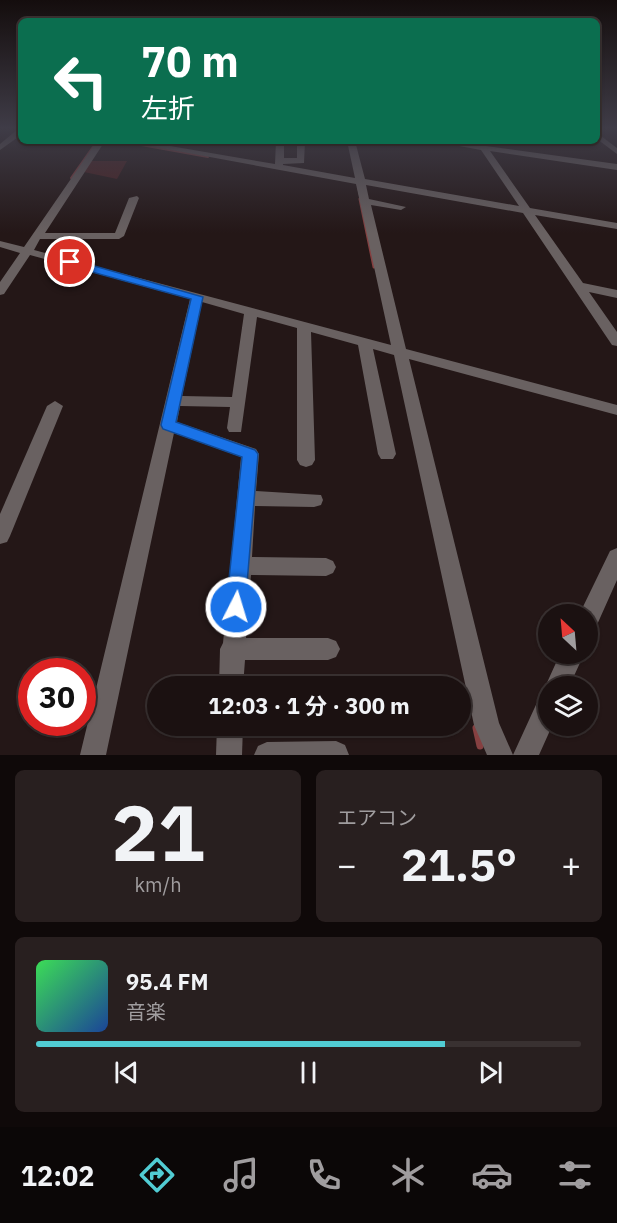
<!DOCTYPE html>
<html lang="ja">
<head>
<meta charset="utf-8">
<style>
	body { margin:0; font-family:"IBM Plex Sans","Noto Sans JP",sans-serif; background:#281f1f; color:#f1f3f6; height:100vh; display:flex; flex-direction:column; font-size:22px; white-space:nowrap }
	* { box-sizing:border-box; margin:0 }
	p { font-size:20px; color:#a09d9f }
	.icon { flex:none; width:33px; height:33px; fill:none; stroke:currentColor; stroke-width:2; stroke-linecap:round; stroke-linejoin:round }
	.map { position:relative; height:755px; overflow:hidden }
	.drawer { display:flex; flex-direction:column; gap:15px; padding:15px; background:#0f0909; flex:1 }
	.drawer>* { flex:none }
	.banner { position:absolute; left:18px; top:18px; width:582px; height:126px; border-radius:9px; box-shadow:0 2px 4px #0004,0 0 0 2px #393131; background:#0b6e4f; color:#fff; overflow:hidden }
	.needle { width:39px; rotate:334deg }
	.fabs { position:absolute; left:538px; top:604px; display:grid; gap:12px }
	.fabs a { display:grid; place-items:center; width:60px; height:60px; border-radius:50%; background:#1b1111; box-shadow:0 2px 4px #0004,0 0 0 2px #393131; font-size:30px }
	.speed { position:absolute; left:18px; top:658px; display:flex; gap:12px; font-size:30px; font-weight:700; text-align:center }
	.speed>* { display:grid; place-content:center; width:78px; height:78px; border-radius:50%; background:#1b1111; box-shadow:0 2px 4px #0004,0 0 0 2px #393131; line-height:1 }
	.speed .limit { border:9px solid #d22; background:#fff; color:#111 }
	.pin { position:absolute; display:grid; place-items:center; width:51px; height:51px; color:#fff; margin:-26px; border:3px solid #fff; border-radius:50%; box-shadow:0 2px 6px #0007 }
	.me { position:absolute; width:66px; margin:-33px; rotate:5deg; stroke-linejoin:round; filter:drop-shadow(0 0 4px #0008) }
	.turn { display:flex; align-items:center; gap:21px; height:126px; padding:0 24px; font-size:27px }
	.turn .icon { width:78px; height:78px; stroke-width:2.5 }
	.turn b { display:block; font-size:42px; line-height:51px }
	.big { font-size:45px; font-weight:700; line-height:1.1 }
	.drawer .tile { flex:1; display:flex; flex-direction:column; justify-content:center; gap:9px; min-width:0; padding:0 21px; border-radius:9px; background:#281f1f }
	.drawer .dial { align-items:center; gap:0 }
	.dial b { font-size:78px; line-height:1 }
	.song { display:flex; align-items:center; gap:18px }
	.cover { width:72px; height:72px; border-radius:9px; background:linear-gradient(135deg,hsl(130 70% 55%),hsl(220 70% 35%)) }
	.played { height:6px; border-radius:3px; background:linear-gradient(90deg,#51ccd3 75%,#393131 75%) }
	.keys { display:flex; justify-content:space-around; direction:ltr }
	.heat { display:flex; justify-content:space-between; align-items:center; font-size:33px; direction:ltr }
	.drawer .tiles { flex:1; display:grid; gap:15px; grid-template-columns:1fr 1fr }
	.tile:last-child { grid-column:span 2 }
	.trip { position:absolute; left:147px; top:676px; width:324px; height:60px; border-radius:30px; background:#1b1111; box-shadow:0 2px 4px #0004,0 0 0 2px #393131; font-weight:700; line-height:60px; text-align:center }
	.dock { display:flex; height:96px; justify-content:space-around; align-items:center; background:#0b0707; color:#a09d9f }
	.dock .icon { width:42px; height:42px }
	.dock .active { color:#51ccd3 }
	.dock b { font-size:27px; color:#f1f3f6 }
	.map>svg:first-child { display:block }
	.green { fill:#4b1f20 }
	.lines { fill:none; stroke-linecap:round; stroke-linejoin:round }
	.stream-far2 { stroke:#864041; stroke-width:2 }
	.stream-far1 { stroke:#864041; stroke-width:3 }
	.stream { stroke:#864041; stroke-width:7 }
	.minor { fill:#696161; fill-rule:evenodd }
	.route { fill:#1a73e8; stroke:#114b97; stroke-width:1.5 }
</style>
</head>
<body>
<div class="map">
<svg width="617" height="755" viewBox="0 0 617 755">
	<rect width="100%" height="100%" fill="#241717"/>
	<polygon class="green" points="91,161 127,161 117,179 84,172"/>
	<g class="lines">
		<g class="stream-far2">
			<polyline points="119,141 208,157"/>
			<polyline points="71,178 97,141"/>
			<polyline points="357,182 361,200"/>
		</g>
		<polyline class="stream-far1" points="360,199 374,267"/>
		<polyline class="stream" points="476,728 480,746"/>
		<g class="minor">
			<polygon points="18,129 21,129 21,135 0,150 0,144"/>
			<polygon points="597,133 617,148 617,154 597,139"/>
			<path d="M97 141H105L45 233H115L129 198 137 196 139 198 124 236 119 239H40L34 250 391 345 356 184 123 141H141L275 164 276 141H284V158H297V141H305L304 163 283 164V165L355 178 347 141H355L365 179 519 206 481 150 432 141 477 144 475 141H483L486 146 617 164V170L490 151 530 208 617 223V229L535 215 583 283 617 290V298L589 292 617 332V346L612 345 523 213 366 185 369 199 406 207 401 210 371 205 406 349 617 405V415L409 359 499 723 513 755 540 696 548 693 545 687 560 654H584L569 687H549V726H552L539 755H487L474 725 394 355 373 349 396 454 393 459H381L378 454 358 345 311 332 315 460 312 465 306 467 300 465 297 460V328L257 317 241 432H229L227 428 230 407 180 406 177 422 256 449 259 454 256 491 321 495 323 500 321 505 314 507 255 506 252 557 326 558 333 561 336 567 333 573 326 576 251 575 246 638H328L336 641 340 649 336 657 328 660H245L243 687H219L220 649 223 643 241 457 174 433 106 755H80L190 299 30 255 4 294 0 295V282L20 253 0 247V241L24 247ZM202 302 244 314 232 397 182 396Z"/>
			<polygon points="55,401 63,406 10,536 7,542 0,544 0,514 47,406"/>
			<polygon points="617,548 617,580 596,627 588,631 588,615 579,615 610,551"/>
			<polygon points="217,726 243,726 242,755 216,755"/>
			<polygon points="336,741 345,745 349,755 254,755 258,746 267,742"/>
		</g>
	</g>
	<linearGradient id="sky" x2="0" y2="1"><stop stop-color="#140d0d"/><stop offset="0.55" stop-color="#3f3c47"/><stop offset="1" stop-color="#3f3c47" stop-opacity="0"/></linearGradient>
	<rect width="617" height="233" fill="url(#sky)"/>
	<polygon class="route" points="70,259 203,297 176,422 255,450 258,454 245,607 243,614 236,617 228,614 226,607 242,457 163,429 161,425 191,299 66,265 65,262"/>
</svg>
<div class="fabs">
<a><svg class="needle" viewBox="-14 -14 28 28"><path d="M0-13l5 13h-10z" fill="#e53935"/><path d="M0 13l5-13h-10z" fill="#a09d9f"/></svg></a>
<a><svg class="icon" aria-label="layers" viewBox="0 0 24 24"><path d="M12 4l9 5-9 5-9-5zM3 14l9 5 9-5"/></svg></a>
</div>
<div class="speed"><div class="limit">30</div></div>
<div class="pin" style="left:70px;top:262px;background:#d93025"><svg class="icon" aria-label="arrive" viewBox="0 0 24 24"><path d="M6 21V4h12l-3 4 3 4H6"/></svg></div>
<svg class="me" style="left:236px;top:607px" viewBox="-20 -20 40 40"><circle r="17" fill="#1a73e8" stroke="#fff" stroke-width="3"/><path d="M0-11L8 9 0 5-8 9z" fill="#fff"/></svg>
<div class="trip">12:03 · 1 分 · 300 m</div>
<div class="banner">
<div class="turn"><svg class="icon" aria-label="left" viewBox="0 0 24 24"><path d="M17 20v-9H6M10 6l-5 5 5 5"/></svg><div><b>70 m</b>左折</div></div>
</div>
</div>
<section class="drawer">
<div class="tiles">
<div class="tile dial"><b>21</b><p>km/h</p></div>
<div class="tile"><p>エアコン</p>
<div class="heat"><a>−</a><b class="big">21.5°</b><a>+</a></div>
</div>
<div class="tile">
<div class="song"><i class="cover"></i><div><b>95.4 FM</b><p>音楽</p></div></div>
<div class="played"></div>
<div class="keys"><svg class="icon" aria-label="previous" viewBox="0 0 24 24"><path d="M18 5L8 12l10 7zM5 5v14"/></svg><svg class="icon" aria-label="pause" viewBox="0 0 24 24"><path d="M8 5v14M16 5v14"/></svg><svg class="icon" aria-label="next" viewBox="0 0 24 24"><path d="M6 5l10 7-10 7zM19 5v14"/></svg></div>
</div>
</div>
</section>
<nav class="dock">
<b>12:02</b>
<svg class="icon active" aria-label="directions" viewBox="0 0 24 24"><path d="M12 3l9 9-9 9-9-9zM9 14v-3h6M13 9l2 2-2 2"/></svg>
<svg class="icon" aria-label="music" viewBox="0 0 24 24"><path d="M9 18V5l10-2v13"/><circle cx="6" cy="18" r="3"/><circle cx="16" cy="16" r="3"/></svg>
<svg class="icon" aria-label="phone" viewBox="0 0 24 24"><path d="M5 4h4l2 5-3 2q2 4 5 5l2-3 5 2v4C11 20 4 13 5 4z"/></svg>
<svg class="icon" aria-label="climate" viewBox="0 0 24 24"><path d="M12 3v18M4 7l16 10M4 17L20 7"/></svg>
<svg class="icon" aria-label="car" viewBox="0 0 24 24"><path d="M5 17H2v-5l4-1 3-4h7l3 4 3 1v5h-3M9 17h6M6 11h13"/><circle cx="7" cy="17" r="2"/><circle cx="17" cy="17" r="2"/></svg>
<svg class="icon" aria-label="filters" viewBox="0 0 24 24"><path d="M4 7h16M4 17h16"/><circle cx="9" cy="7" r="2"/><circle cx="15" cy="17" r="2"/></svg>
</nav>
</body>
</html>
